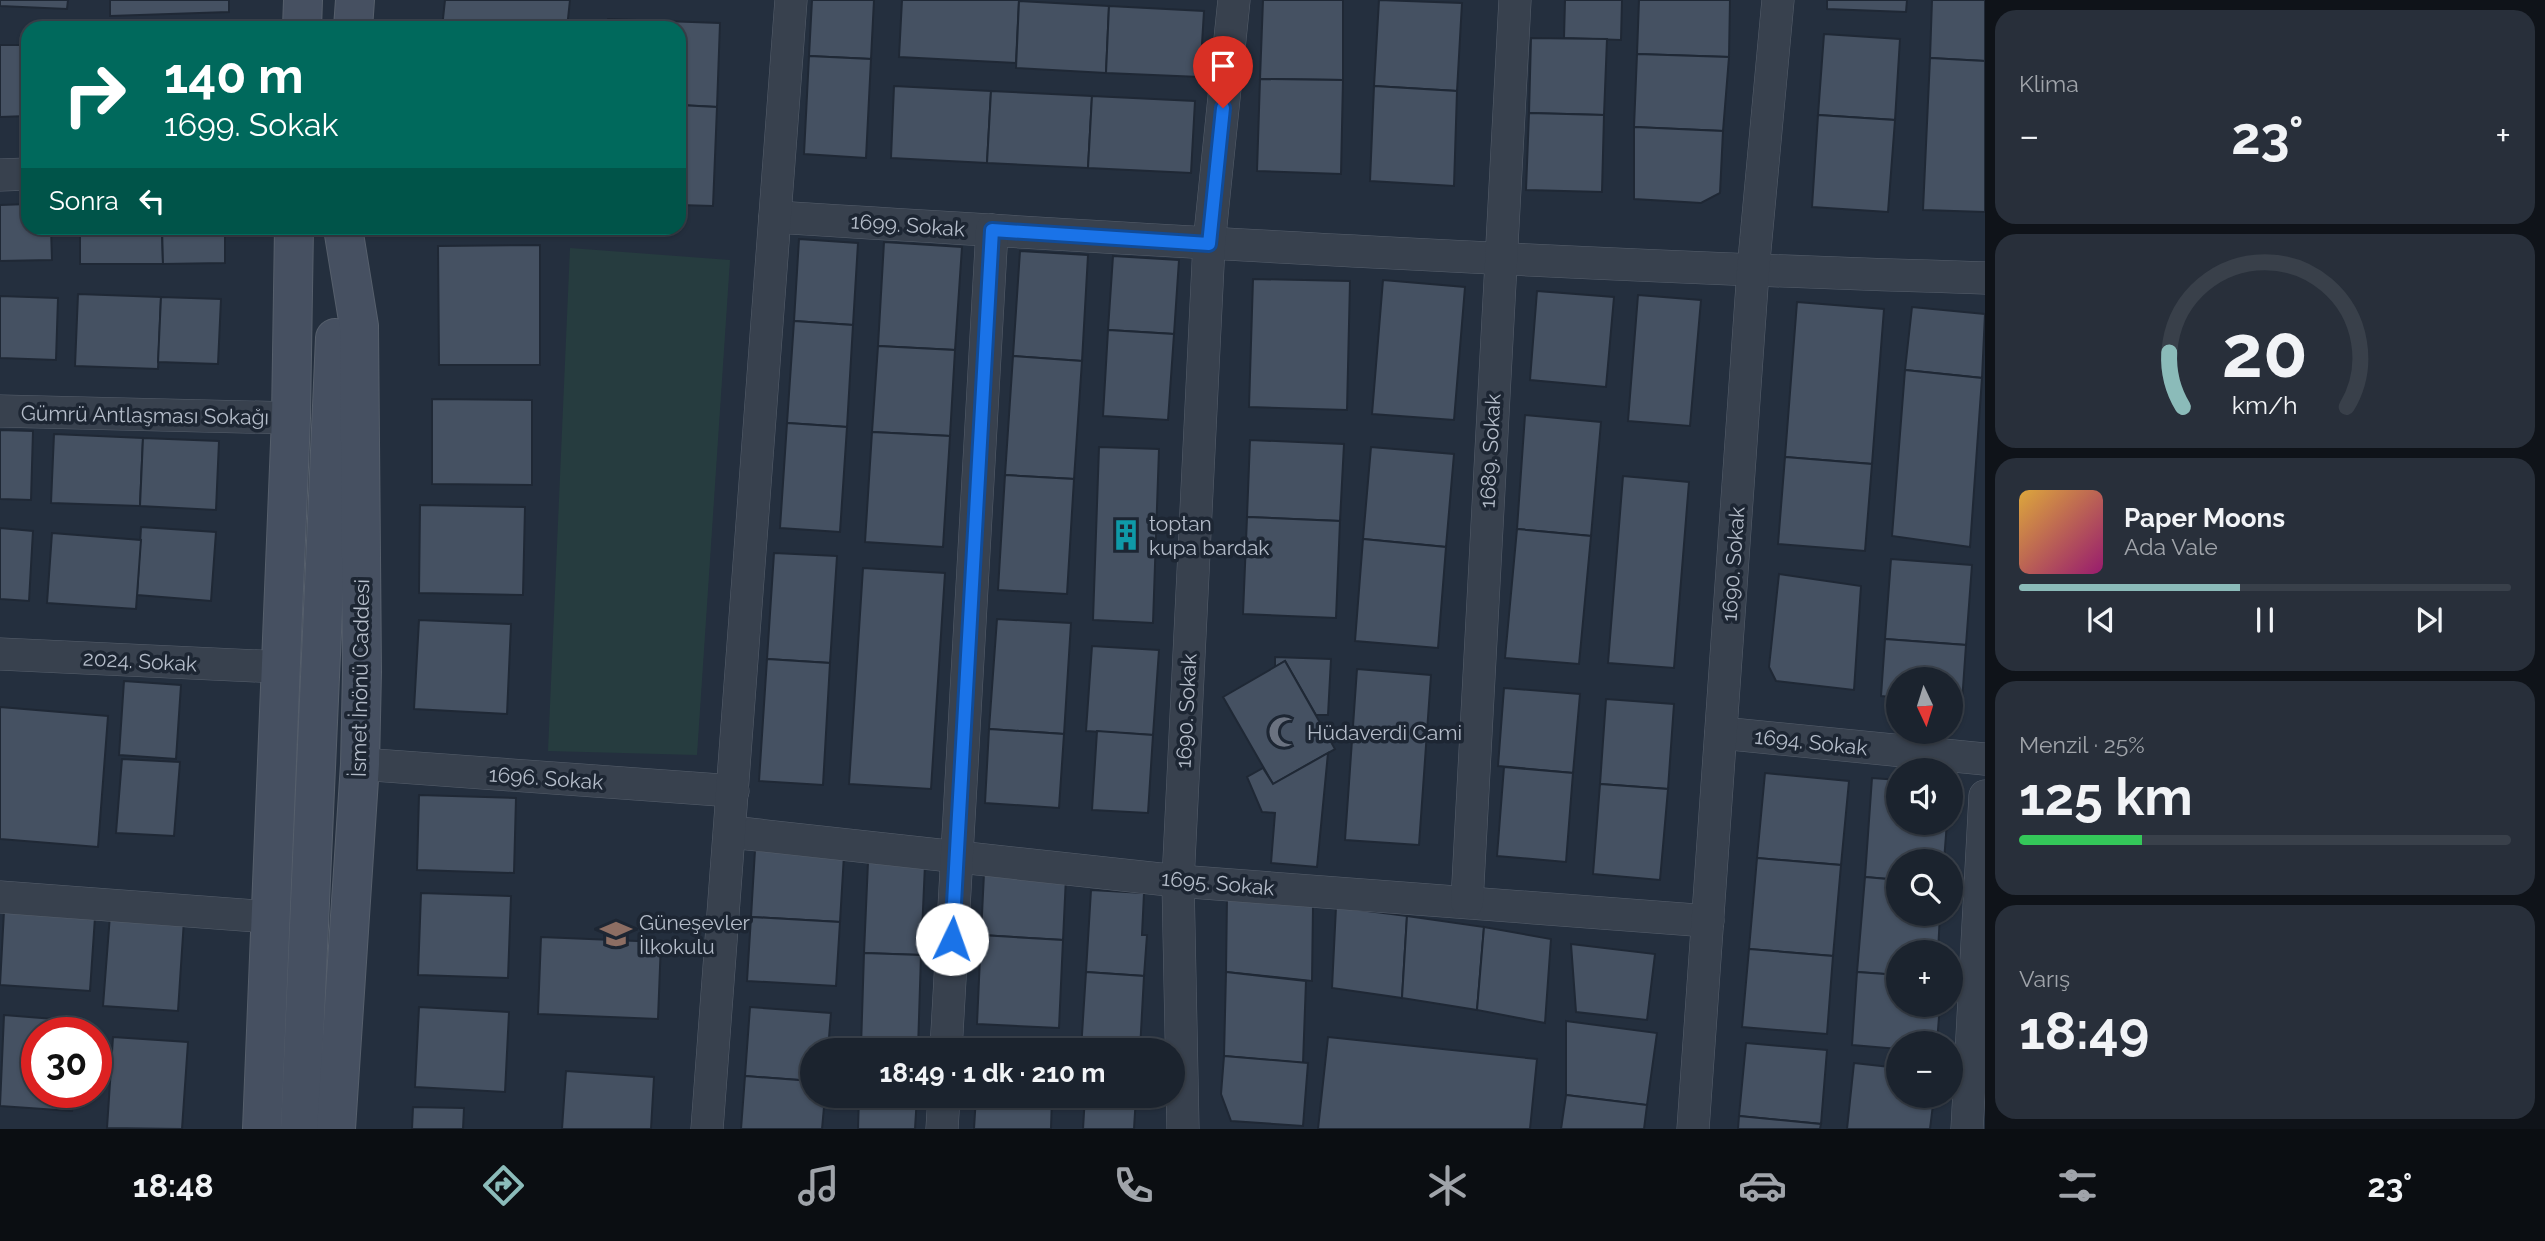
<!DOCTYPE html>
<html lang="tr">
<head>
<meta charset="utf-8">
<style>
	body { margin:0; font-family:Raleway,sans-serif; background:#282f3a; color:#f1f3f6; height:100vh; display:flex; flex-direction:column; font-size:26px; white-space:nowrap }
	* { box-sizing:border-box; margin:0 }
	p { font-size:23px; color:#a0a4aa }
	.icon { flex:none; width:38px; height:38px; fill:none; stroke:currentColor; stroke-width:2; stroke-linecap:round; stroke-linejoin:round }
	.map { position:relative; flex:1; overflow:hidden }
	.side { display:flex; flex-direction:column; gap:10px; padding:10px; background:#0f1319; width:560px }
	.side>* { flex:none }
	.banner { position:absolute; left:21px; top:21px; width:665px; height:214px; border-radius:21px; box-shadow:0 2px 5px #0004,0 0 0 2px #39404a; background:#00695c; color:#fff; overflow:hidden }
	.needle { width:46px; rotate:176deg }
	.fabs { position:absolute; left:1886px; top:667px; display:grid; gap:14px }
	.fabs a { display:grid; place-items:center; width:77px; height:77px; border-radius:50%; background:#1b232e; box-shadow:0 2px 5px #0004,0 0 0 2px #39404a; font-size:35px }
	.speed { position:absolute; left:21px; top:1017px; display:flex; gap:14px; font-size:35px; font-weight:700; text-align:center }
	.speed>* { display:grid; place-content:center; width:91px; height:91px; border-radius:50%; background:#1b232e; box-shadow:0 2px 5px #0004,0 0 0 2px #39404a; line-height:1 }
	.speed .limit { border:10px solid #d22; background:#fff; color:#111 }
	.pin { position:absolute; display:grid; place-items:center; width:60px; height:60px; color:#fff; margin:-72px -30px; border-radius:50% 50% 50% 0; rotate:-45deg; box-shadow:0 0 7px #0007 }
	.pin .icon { rotate:45deg }
	.me { position:absolute; width:77px; margin:-38px; rotate:3deg; stroke-linejoin:round; filter:drop-shadow(0 0 5px #0008) }
	.turn { display:flex; align-items:center; gap:24px; height:147px; padding:0 28px; font-size:32px }
	.turn .icon { width:91px; height:91px; stroke-width:2.5 }
	.turn b { display:block; font-size:49px; line-height:60px }
	.then { display:flex; align-items:center; height:66px; padding:0 28px; background:#0003; gap:14px; font-size:26px }
	.big { font-size:52px; font-weight:700; line-height:1.1 }
	.side .card { flex:1; display:flex; flex-direction:column; justify-content:center; gap:10px; min-width:0; padding:0 24px; border-radius:21px; background:#282f3a }
	.side .dial { align-items:center; gap:0 }
	.dial svg { height:182px; overflow:visible; fill:none; stroke:#39404a; stroke-width:7; stroke-linecap:round; text-anchor:middle }
	.dial text { fill:#f1f3f6; stroke:none }
	.song { display:flex; align-items:center; gap:21px }
	.cover { width:84px; height:84px; border-radius:10px; background:linear-gradient(135deg,hsl(40 70% 55%),hsl(320 70% 35%)) }
	.played { height:7px; border-radius:4px; background:linear-gradient(90deg,#8bbbb9 45%,#39404a 45%) }
	.keys { display:flex; justify-content:space-around; direction:ltr }
	.heat { display:flex; justify-content:space-between; align-items:center; font-size:38px; direction:ltr }
	.charge { height:10px; border-radius:5px; background:linear-gradient(90deg,#34c759 25%,#39404a 0) }
	.trip { position:absolute; left:800px; top:1038px; width:385px; height:70px; border-radius:35px; background:#1b232e; box-shadow:0 2px 5px #0004,0 0 0 2px #39404a; font-weight:700; line-height:70px; text-align:center }
	.tab-bar { display:flex; height:112px; justify-content:space-around; align-items:center; background:#0b0e12; color:#a0a4aa }
	.tab-bar .icon { width:49px; height:49px }
	.tab-bar .active { color:#8bbbb9 }
	.tab-bar b { font-size:32px; color:#f1f3f6 }
	main { display:flex; flex:1; min-height:0 }
	.map>svg:first-child { display:block }
	.green { fill:#263c3f }
	.building { fill:#455162; stroke:#1f2835; stroke-width:2 }
	.lines { fill:none; stroke-linecap:round; stroke-linejoin:round }
	.minor-casing { stroke:#565f6c; stroke-width:33 }
	.secondary-casing { stroke:#565f6c; stroke-width:40 }
	.minor { stroke:#38414e; stroke-width:32 }
	.secondary { stroke:#465061; stroke-width:38 }
	.route-casing { stroke:#114b97; stroke-width:18 }
	.route { stroke:#1a73e8; stroke-width:12 }
	.labels { text-anchor:middle; dominant-baseline:central; stroke-width:7; stroke-linejoin:round; paint-order:stroke }
	.street-label { font-size:21px; fill:#b4bcc9; stroke:#1d2633 }
	.poi-label { font-size:21px; fill:#b4bcc9; stroke:#1d2633; text-anchor:start }
</style>
</head>
<body>
<main>
<div class="map">
<svg width="1985" height="1129" viewBox="0 0 1985 1129">
	<rect width="100%" height="100%" fill="#242f3e"/>
	<polygon class="green" points="570,248 730,260 697,755 548,751"/>
	<g class="building">
		<polygon points="0,0 68,0 67,9 0,6"/>
		<polygon points="110,0 229,0 229,12 110,16"/>
		<polygon points="445,0 570,0 567,28 442,28"/>
		<polygon points="812,0 874,0 871,59 809,56"/>
		<polygon points="902,0 1019,0 1016,63 899,57"/>
		<polygon points="1263,0 1343,0 1343,80 1260,79"/>
		<polygon points="1379,0 1462,3 1457,91 1374,86"/>
		<polygon points="1565,0 1622,0 1621,40 1564,38"/>
		<polygon points="1639,0 1730,0 1729,57 1637,54"/>
		<polygon points="1827,0 1907,0 1906,12 1827,9"/>
		<polygon points="1932,0 1985,0 1985,61 1930,58"/>
		<polygon points="1019,1 1109,6 1106,73 1016,68"/>
		<polygon points="1109,6 1204,11 1200,77 1106,73"/>
		<polygon points="608,19 720,23 717,107 679,105 679,28 607,28"/>
		<polygon points="1824,34 1900,39 1895,120 1818,115"/>
		<polygon points="1531,38 1607,39 1604,115 1529,113"/>
		<polygon points="0,45 28,45 28,116 0,117"/>
		<polygon points="1637,54 1729,57 1723,131 1634,127"/>
		<polygon points="809,56 871,59 866,158 804,154"/>
		<polygon points="1930,58 1985,61 1985,212 1923,210"/>
		<polygon points="1260,79 1343,80 1341,174 1257,171"/>
		<polygon points="894,86 991,91 987,163 891,158"/>
		<polygon points="1374,86 1457,91 1454,186 1370,181"/>
		<polygon points="991,91 1092,96 1088,168 987,163"/>
		<polygon points="1092,96 1195,101 1191,173 1088,168"/>
		<polygon points="679,105 717,107 713,206 679,205"/>
		<polygon points="1529,113 1604,115 1602,192 1526,190"/>
		<polygon points="1818,115 1895,120 1888,212 1812,207"/>
		<polygon points="1634,127 1723,131 1720,193 1701,203 1634,199"/>
		<polygon points="28,204 28,228 51,228 52,260 0,261 0,205"/>
		<polygon points="80,228 162,228 163,264 80,264"/>
		<polygon points="162,228 225,228 225,263 163,264"/>
		<polygon points="799,239 858,243 853,325 794,321"/>
		<polygon points="884,242 962,247 955,350 878,346"/>
		<polygon points="540,245 540,365 439,365 438,246"/>
		<polygon points="1020,251 1088,255 1082,361 1013,356"/>
		<polygon points="1113,256 1179,260 1174,334 1108,330"/>
		<polygon points="1253,279 1350,281 1347,410 1249,407"/>
		<polygon points="1383,280 1465,287 1454,420 1372,414"/>
		<polygon points="1537,291 1614,297 1606,387 1530,380"/>
		<polygon points="78,294 161,297 158,369 75,366"/>
		<polygon points="1638,295 1701,300 1690,426 1628,421"/>
		<polygon points="0,296 58,298 56,360 0,358"/>
		<polygon points="161,297 221,299 218,364 158,362"/>
		<polygon points="1797,302 1884,309 1872,464 1785,457"/>
		<polygon points="1912,307 1985,314 1982,378 1905,370"/>
		<polygon points="794,321 853,325 847,427 787,423"/>
		<polygon points="1108,330 1174,334 1168,420 1103,416"/>
		<polygon points="878,346 955,350 950,436 872,432"/>
		<polygon points="1013,356 1082,361 1074,479 1005,475"/>
		<polygon points="1905,370 1982,378 1970,547 1892,536"/>
		<polygon points="432,399 532,400 532,485 432,484"/>
		<polygon points="1525,415 1601,422 1591,536 1517,529"/>
		<polygon points="787,423 847,427 840,532 780,528"/>
		<polygon points="0,430 33,431 31,500 0,499"/>
		<polygon points="872,432 950,436 943,547 865,542"/>
		<polygon points="54,434 143,438 140,506 51,503"/>
		<polygon points="143,438 219,441 216,510 140,506"/>
		<polygon points="1250,440 1344,444 1340,521 1247,517"/>
		<polygon points="1099,447 1159,449 1153,623 1093,620"/>
		<polygon points="1371,447 1454,454 1446,547 1363,539"/>
		<polygon points="1785,457 1872,464 1865,551 1778,544"/>
		<polygon points="1005,475 1074,479 1067,594 998,590"/>
		<polygon points="1623,476 1689,482 1674,668 1608,663"/>
		<polygon points="420,505 525,507 523,595 419,593"/>
		<polygon points="1247,517 1340,521 1336,618 1243,614"/>
		<polygon points="141,527 216,532 211,601 137,595"/>
		<polygon points="0,528 33,531 29,601 0,599"/>
		<polygon points="1517,529 1591,536 1579,664 1505,658"/>
		<polygon points="52,533 141,540 136,609 47,603"/>
		<polygon points="1363,539 1446,547 1438,648 1355,641"/>
		<polygon points="774,553 837,556 830,663 767,659"/>
		<polygon points="1891,559 1972,565 1966,645 1885,639"/>
		<polygon points="863,568 945,573 931,789 849,784"/>
		<polygon points="1779,574 1861,586 1854,690 1776,681 1769,667"/>
		<polygon points="997,619 1071,623 1064,734 989,729"/>
		<polygon points="419,620 511,624 507,714 414,709"/>
		<polygon points="1885,639 1966,645 1962,702 1951,702 1951,679 1899,679 1899,698 1881,696"/>
		<polygon points="1092,646 1159,650 1153,735 1086,731"/>
		<polygon points="1275,657 1331,659 1328,715 1316,715 1285,661 1275,667"/>
		<polygon points="767,659 830,663 823,785 759,781"/>
		<polygon points="1285,661 1335,749 1273,784 1223,697"/>
		<polygon points="1357,669 1431,675 1419,845 1345,840"/>
		<polygon points="124,681 181,685 176,759 119,755"/>
		<polygon points="1504,688 1580,694 1573,773 1498,766"/>
		<polygon points="1606,699 1674,704 1668,789 1600,784"/>
		<polygon points="0,707 108,716 98,847 0,839"/>
		<polygon points="989,729 1064,734 1059,808 985,803"/>
		<polygon points="1097,731 1153,735 1148,813 1092,810"/>
		<polygon points="1328,753 1317,867 1271,863 1275,813 1262,812 1247,777 1263,768 1273,784"/>
		<polygon points="122,759 180,762 174,836 116,833"/>
		<polygon points="1504,767 1573,773 1566,862 1497,856"/>
		<polygon points="1765,773 1849,781 1841,865 1757,858"/>
		<polygon points="1872,778 1899,780 1899,822 1947,822 1944,861 1899,861 1899,880 1865,877"/>
		<polygon points="1600,784 1668,789 1660,880 1593,874"/>
		<polygon points="419,795 516,798 514,873 417,870"/>
		<polygon points="755,850 844,855 840,922 751,917"/>
		<polygon points="1757,858 1841,865 1833,956 1749,949"/>
		<polygon points="868,862 925,864 921,955 864,953"/>
		<polygon points="984,873 1066,877 1063,940 981,935"/>
		<polygon points="1865,877 1899,880 1899,914 1940,914 1938,952 1899,952 1899,975 1857,972"/>
		<polygon points="1091,890 1144,893 1142,935 1147,935 1144,976 1086,972"/>
		<polygon points="421,893 511,896 508,978 418,975"/>
		<polygon points="1227,897 1313,906 1312,981 1226,972"/>
		<polygon points="1336,907 1407,916 1402,998 1332,988"/>
		<polygon points="4,911 95,917 90,991 0,985"/>
		<polygon points="110,915 184,920 178,1011 103,1006"/>
		<polygon points="1407,916 1484,927 1477,1010 1402,998"/>
		<polygon points="751,917 840,922 836,986 747,981"/>
		<polygon points="1484,927 1551,939 1545,1023 1477,1010"/>
		<polygon points="981,935 1063,940 1059,1028 977,1024"/>
		<polygon points="541,937 661,942 658,1019 538,1014"/>
		<polygon points="1571,944 1655,954 1647,1020 1576,1012"/>
		<polygon points="1749,949 1833,956 1827,1034 1742,1027"/>
		<polygon points="864,953 921,955 918,1049 861,1047"/>
		<polygon points="1086,972 1144,976 1140,1050 1081,1050"/>
		<polygon points="1226,972 1306,981 1303,1063 1224,1056"/>
		<polygon points="1857,972 1899,975 1899,1004 1940,1004 1937,1043 1899,1043 1899,1049 1852,1045"/>
		<polygon points="419,1007 509,1012 505,1092 415,1087"/>
		<polygon points="750,1007 831,1013 828,1050 812,1050 812,1081 745,1076"/>
		<polygon points="4,1015 79,1021 78,1032 37,1032 37,1092 74,1092 72,1111 0,1106"/>
		<polygon points="1566,1021 1657,1033 1647,1105 1566,1095"/>
		<polygon points="113,1037 188,1042 182,1129 107,1128"/>
		<polygon points="1328,1037 1537,1059 1530,1129 1318,1129"/>
		<polygon points="1746,1043 1827,1050 1821,1124 1739,1116"/>
		<polygon points="861,1047 918,1049 918,1050 861,1050"/>
		<polygon points="1224,1056 1308,1063 1303,1126 1231,1121 1221,1094"/>
		<polygon points="1854,1063 1899,1068 1899,1096 1934,1096 1930,1129 1847,1129"/>
		<polygon points="566,1071 654,1077 651,1129 562,1129"/>
		<polygon points="745,1076 812,1081 812,1096 825,1096 822,1129 741,1129"/>
		<polygon points="1566,1095 1647,1105 1644,1129 1561,1129"/>
		<polygon points="859,1096 917,1096 915,1129 858,1129"/>
		<polygon points="976,1096 1052,1096 1051,1129 974,1129"/>
		<polygon points="1085,1096 1136,1096 1134,1129 1083,1129"/>
		<polygon points="413,1107 464,1108 463,1129 412,1129"/>
		<polygon points="1739,1116 1821,1124 1820,1129 1738,1129"/>
	</g>
	<g class="lines">
		<defs>
			<g id="minor">
				<polyline points="0,175 28,174"/>
				<path d="M775 217C1178 242 1581 266 1985 278"/>
				<polyline points="0,411 291,418"/>
				<polyline points="0,654 279,667"/>
				<polyline points="1721,733 1985,759"/>
				<polyline points="360,764 733,791"/>
				<polyline points="730,832 1178,881 1708,921"/>
				<polyline points="0,897 270,917"/>
				<polyline points="1467,902 1515,0"/>
				<polyline points="946,1050 992,230"/>
				<polyline points="707,1129 791,0"/>
				<polyline points="942,1129 944,1096"/>
				<polyline points="1183,1129 1178,881 1209,244 1234,0"/>
				<polyline points="1693,1129 1753,271 1778,0"/>
				<polyline points="1967,1129 1985,796"/>
			</g>
			<g id="secondary">
				<polyline points="302,28 303,0"/>
				<polyline points="353,28 355,0"/>
				<polyline points="262,1129 291,418 294,228"/>
				<polyline points="300,1129 335,338"/>
				<polyline points="336,1129 360,764 362,672 359,326 343,228"/>
			</g>
		</defs>
		<use href="#minor" class="minor-casing"/>
		<use href="#secondary" class="secondary-casing"/>
		<use href="#minor" class="minor"/>
		<use href="#secondary" class="secondary"/>
	</g>
	<g class="lines">
		<defs>
			<polyline id="route" points="952,939 992,230 1209,244 1223,108"/>
		</defs>
		<use href="#route" class="route-casing"/>
		<use href="#route" class="route"/>
	</g>
	<defs>
		<symbol id="building-bare" viewBox="-9 -9 18 18"><path d="M-4-6H4V6H1V3H-1V6H-4ZM-2.5-4.3h1.7v1.8h-1.7ZM.8-4.3h1.7v1.8H.8ZM-2.5-1h1.7V.8h-1.7ZM.8-1h1.7V.8H.8Z" fill="#0f9aa8" stroke="#1d2633" stroke-width="2.5" paint-order="stroke"/></symbol>
		<symbol id="mosque-bare" viewBox="-9 -9 18 18"><path d="M3.5-4.9A6 6 0 1 0 3.5 4.9A5 5 0 1 1 3.5-4.9Z" fill="#6b7280" stroke="#1d2633" stroke-width="2.5" paint-order="stroke"/></symbol>
		<symbol id="school-bare" viewBox="-9 -9 18 18"><path d="M0-5L7-2L0 1L-7-2ZM-4 1L0 2.5L4 1V4Q0 6-4 4Z" fill="#8d6e63" stroke="#1d2633" stroke-width="2.5" paint-order="stroke"/></symbol>
	</defs>
	<g fill-rule="evenodd">
		<use href="#building-bare" x="1104" y="513" width="44" height="44"/>
		<use href="#mosque-bare" x="1262" y="710" width="44" height="44"/>
		<use href="#school-bare" x="594" y="912" width="44" height="44"/>
	</g>
	<g class="labels">
		<g class="street-label">
			<text transform="translate(908 225) rotate(4)">1699. Sokak</text>
			<text transform="translate(145 415) rotate(1)">Gümrü Antlaşması Sokağı</text>
			<text transform="translate(1490 451) rotate(-87)">1689. Sokak</text>
			<text transform="translate(1733 564) rotate(-86)">1690. Sokak</text>
			<text transform="translate(140 661) rotate(3)">2024. Sokak</text>
			<text transform="translate(360 678) rotate(-89)">İsmet İnönü Caddesi</text>
			<text transform="translate(1186 711) rotate(-87)">1690. Sokak</text>
			<text transform="translate(1811 742) rotate(6)">1694. Sokak</text>
			<text transform="translate(546 778) rotate(4)">1696. Sokak</text>
			<text transform="translate(1218 883) rotate(5)">1695. Sokak</text>
		</g>
		<g class="poi-label">
			<text x="1149" y="523">toptan<tspan x="1149" dy="24">kupa bardak</tspan></text>
			<text x="1307" y="732">Hüdaverdi Cami</text>
			<text x="639" y="922">Güneşevler<tspan x="639" dy="24">İlkokulu</tspan></text>
		</g>
	</g>
</svg>
<div class="fabs">
<a><svg class="needle" viewBox="-14 -14 28 28"><path d="M0-13l5 13h-10z" fill="#e53935"/><path d="M0 13l5-13h-10z" fill="#a0a4aa"/></svg></a>
<a><svg class="icon" aria-label="sound" viewBox="0 0 24 24"><path d="M4 9h4l5-4v14l-5-4H4zM17 9q2 3 0 6"/></svg></a>
<a><svg class="icon" aria-label="search" viewBox="0 0 24 24"><circle cx="10" cy="10" r="6"/><path d="M15 15l6 6"/></svg></a>
<a>+</a>
<a>−</a>
</div>
<div class="speed"><div class="limit">30</div></div>
<div class="pin" style="left:1223px;top:108px;background:#d93025"><svg class="icon" aria-label="arrive" viewBox="0 0 24 24"><path d="M6 21V4h12l-3 4 3 4H6"/></svg></div>
<svg class="me" style="left:952px;top:939px" viewBox="-20 -20 40 40"><circle r="19" fill="#fff"/><path d="M0-13L10 11 0 6-10 11z" fill="#1a73e8"/></svg>
<div class="trip">18:49 · 1 dk · 210 m</div>
<div class="banner">
<div class="turn"><svg class="icon" aria-label="right" viewBox="0 0 24 24"><path d="M7 20v-9h11M14 6l5 5-5 5"/></svg><div><b>140 m</b>1699. Sokak</div></div>
<div class="then">Sonra<svg class="icon" aria-label="left" viewBox="0 0 24 24"><path d="M17 20v-9H6M10 6l-5 5 5 5"/></svg></div>
</div>
</div>
<section class="side">
<div class="card"><p>Klima</p>
<div class="heat"><a>−</a><b class="big">23°</b><a>+</a></div>
</div>
<div class="card dial"><svg viewBox="0 0 100 80">
<path d="M14 69A42 42 0 1 1 86 69"/>
<path d="M14 69A42 42 0 0 1 8 45" stroke="#8bbbb9"/>
<text x="50" y="56" font-size="32" font-weight="700">20</text>
<text x="50" y="72" font-size="11">km/h</text>
</svg></div>
<div class="card">
<div class="song"><i class="cover"></i><div><b>Paper Moons</b><p>Ada Vale</p></div></div>
<div class="played"></div>
<div class="keys"><svg class="icon" aria-label="previous" viewBox="0 0 24 24"><path d="M18 5L8 12l10 7zM5 5v14"/></svg><svg class="icon" aria-label="pause" viewBox="0 0 24 24"><path d="M8 5v14M16 5v14"/></svg><svg class="icon" aria-label="next" viewBox="0 0 24 24"><path d="M6 5l10 7-10 7zM19 5v14"/></svg></div>
</div>
<div class="card"><p>Menzil · 25%</p><b class="big">125 km</b><div class="charge"></div></div>
<div class="card"><p>Varış</p><b class="big">18:49</b></div>
</section>
</main>
<nav class="tab-bar">
<b>18:48</b>
<svg class="icon active" aria-label="directions" viewBox="0 0 24 24"><path d="M12 3l9 9-9 9-9-9zM9 14v-3h6M13 9l2 2-2 2"/></svg>
<svg class="icon" aria-label="music" viewBox="0 0 24 24"><path d="M9 18V5l10-2v13"/><circle cx="6" cy="18" r="3"/><circle cx="16" cy="16" r="3"/></svg>
<svg class="icon" aria-label="phone" viewBox="0 0 24 24"><path d="M5 4h4l2 5-3 2q2 4 5 5l2-3 5 2v4C11 20 4 13 5 4z"/></svg>
<svg class="icon" aria-label="climate" viewBox="0 0 24 24"><path d="M12 3v18M4 7l16 10M4 17L20 7"/></svg>
<svg class="icon" aria-label="car" viewBox="0 0 24 24"><path d="M5 17H2v-5l4-1 3-4h7l3 4 3 1v5h-3M9 17h6M6 11h13"/><circle cx="7" cy="17" r="2"/><circle cx="17" cy="17" r="2"/></svg>
<svg class="icon" aria-label="filters" viewBox="0 0 24 24"><path d="M4 7h16M4 17h16"/><circle cx="9" cy="7" r="2"/><circle cx="15" cy="17" r="2"/></svg>
<b>23°</b>
</nav>
</body>
</html>
